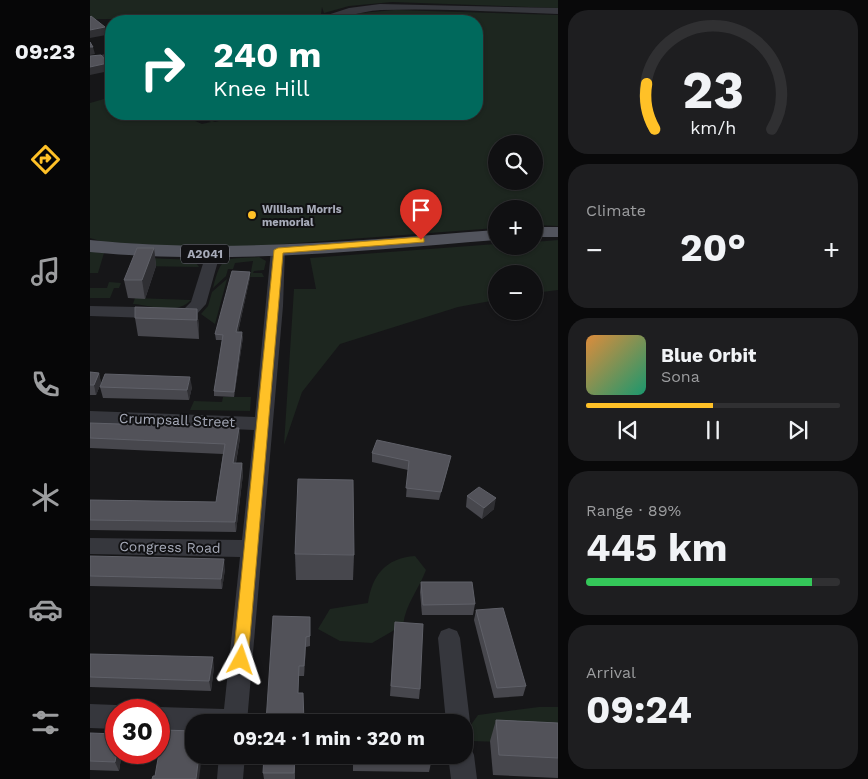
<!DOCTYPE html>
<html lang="en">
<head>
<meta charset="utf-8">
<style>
	body { margin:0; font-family:"Work Sans",sans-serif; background:#1e1e20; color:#f1f3f6; height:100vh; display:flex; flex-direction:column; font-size:19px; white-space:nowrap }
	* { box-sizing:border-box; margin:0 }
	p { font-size:16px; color:#9c9d9f }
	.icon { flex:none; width:28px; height:28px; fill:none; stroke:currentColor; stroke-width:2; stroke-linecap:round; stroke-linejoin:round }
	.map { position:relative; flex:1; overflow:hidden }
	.side { display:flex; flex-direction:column; gap:10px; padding:10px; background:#09090a; width:310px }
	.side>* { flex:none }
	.top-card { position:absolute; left:15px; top:15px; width:378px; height:105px; border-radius:20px; box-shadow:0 1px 4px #0004,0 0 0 1px #303032; background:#00695c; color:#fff; overflow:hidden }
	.buttons { position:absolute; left:398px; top:135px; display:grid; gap:10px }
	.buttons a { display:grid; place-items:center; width:55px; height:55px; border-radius:50%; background:#101012; box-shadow:0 1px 4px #0004,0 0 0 1px #303032; font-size:25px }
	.speed { position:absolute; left:15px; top:699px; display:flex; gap:10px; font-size:25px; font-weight:700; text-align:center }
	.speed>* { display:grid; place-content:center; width:65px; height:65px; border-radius:50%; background:#101012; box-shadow:0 1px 4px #0004,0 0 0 1px #303032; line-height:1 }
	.speed .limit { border:8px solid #d22; background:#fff; color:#111 }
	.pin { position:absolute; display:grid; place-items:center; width:42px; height:42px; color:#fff; margin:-51px -21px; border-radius:50% 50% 50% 0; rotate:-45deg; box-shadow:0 0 5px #0007 }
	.pin .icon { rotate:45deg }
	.me { position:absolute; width:55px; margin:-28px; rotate:5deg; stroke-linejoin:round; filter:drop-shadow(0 0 4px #0008) }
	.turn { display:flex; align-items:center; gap:18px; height:105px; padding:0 25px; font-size:22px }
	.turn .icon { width:65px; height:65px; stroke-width:2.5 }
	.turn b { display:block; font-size:35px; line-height:42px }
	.big { font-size:38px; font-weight:700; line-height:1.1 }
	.side .card { flex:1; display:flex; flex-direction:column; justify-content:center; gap:8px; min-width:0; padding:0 18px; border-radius:20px; background:#1e1e20 }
	.side .dial { align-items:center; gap:0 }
	.dial svg { height:130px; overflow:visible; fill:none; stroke:#303032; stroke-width:7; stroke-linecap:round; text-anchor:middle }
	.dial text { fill:#f1f3f6; stroke:none }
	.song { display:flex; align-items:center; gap:15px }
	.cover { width:60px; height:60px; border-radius:8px; background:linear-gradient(135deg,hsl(30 70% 55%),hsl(160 70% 35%)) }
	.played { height:5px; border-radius:2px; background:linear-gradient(90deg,#ffc127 50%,#303032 50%) }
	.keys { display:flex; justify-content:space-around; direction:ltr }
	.heat { display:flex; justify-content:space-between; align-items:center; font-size:28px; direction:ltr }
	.charge { height:8px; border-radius:4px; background:linear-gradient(90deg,#34c759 89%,#303032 0) }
	.trip { position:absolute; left:95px; top:714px; width:288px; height:50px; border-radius:20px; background:#101012; box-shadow:0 1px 4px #0004,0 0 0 1px #303032; font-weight:700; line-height:50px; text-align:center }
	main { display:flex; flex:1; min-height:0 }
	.tab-bar { display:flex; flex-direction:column; width:90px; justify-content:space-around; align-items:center; background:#060607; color:#9c9d9f }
	.tab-bar .icon { width:35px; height:35px }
	.tab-bar .selected { color:#ffc127 }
	.tab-bar b { font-size:22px; color:#f1f3f6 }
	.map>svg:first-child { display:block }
	.green { fill:#1d261f; fill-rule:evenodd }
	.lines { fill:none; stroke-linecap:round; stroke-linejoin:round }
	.minor { fill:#36373d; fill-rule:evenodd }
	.major { fill:#52545d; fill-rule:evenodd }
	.wall { fill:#47474d }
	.shaded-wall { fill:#2f2f33 }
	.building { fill:#525259; stroke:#5f6068 }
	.route { fill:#ffc127; stroke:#a67d19 }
	.poi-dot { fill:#ffc127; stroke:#111113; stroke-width:2 }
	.labels { text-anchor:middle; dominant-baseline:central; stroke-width:4; stroke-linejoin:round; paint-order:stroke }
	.far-poi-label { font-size:11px; font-weight:bold; fill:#a7abb9; stroke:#111113; text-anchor:start }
	.shield { fill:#111113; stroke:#7a7d87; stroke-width:1 }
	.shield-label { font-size:12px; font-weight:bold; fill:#a7abb9 }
	.street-label { font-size:14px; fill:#a7abb9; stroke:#111113 }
</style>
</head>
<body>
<main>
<nav class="tab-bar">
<b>09:23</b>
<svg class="icon selected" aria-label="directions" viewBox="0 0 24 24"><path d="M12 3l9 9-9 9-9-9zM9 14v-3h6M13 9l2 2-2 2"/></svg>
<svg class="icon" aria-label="music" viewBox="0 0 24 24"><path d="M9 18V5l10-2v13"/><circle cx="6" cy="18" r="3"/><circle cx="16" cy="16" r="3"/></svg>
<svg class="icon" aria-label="phone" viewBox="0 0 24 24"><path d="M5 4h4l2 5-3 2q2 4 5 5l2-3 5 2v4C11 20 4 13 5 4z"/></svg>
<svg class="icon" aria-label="climate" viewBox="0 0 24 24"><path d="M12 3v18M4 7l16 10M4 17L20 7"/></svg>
<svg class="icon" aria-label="car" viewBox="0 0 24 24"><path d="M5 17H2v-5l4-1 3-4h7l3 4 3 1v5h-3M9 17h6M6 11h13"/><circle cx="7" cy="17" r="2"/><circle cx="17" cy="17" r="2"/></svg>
<svg class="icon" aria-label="filters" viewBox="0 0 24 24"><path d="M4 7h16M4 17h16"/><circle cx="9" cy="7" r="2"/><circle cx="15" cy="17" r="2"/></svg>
</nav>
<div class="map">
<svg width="468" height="779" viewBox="0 0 468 779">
	<rect width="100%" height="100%" fill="#161618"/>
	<g class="green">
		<polygon points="0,0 468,0 468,8 302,2 259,6 234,13 232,7 231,14 208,21 32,21 31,19 0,19"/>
		<path d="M305 10 468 15V226L444 225V209H406V228L126 249 14 242 0 238V103L21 97V114H89L112 124 121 122 103 114 125 122 156 114H386V21H241L270 13ZM406 144H444V181H406Z"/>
		<polygon points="468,240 468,290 444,293 444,274 406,274 406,300 368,307 250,344 212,392 194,445 204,289 226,289 220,258 406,244 444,246 444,242"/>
		<polygon points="0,251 14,253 8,273 0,273"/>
		<path d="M169 257 176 261 174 270 164 271 163 273H172L174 277H160L163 261 145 263 143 269H138L136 276 123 288C132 253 134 260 169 257Z"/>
		<polygon points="58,258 104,260 109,267 50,266"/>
		<polygon points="137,279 125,324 111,314 118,306 122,292"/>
		<polygon points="19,282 31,283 29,288 24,288 20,298 0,298 0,288 17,288"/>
		<path d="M45 298 101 300C85 316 61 305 43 304Z"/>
		<polygon points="133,397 161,397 160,411 100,410 104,401 132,402"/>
		<path d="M325 556 336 570C328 591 316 603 313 625L282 643 250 641 228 629 240 609 278 603C282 576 295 558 325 556Z"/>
		<polygon points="449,707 468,707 468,744 380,741 378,729 388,715"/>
	</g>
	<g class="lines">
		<g class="minor">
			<path d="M290 4 468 8V14C409 12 350 8 291 10 267 11 243 23 219 21L259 8Z"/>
			<polygon points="21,53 21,59 0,63 0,57"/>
			<polygon points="188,246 195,250 193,306 157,722 104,722 104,732 69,731 69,710 62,710 69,707 134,709 150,557 0,554 0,538 152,540 164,430 0,423 0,411 165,417 181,250"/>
			<polygon points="123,250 130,254 116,304 106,315 89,319 0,316 0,306 95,308 101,302 116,254"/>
			<polygon points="359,628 367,631 370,638 380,722 377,730 374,731 374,722 356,722 348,638 351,631"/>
			<polygon points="0,704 26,705 35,710 26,710 26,729 0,728"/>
			<polygon points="374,744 380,746 384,755 387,779 361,779 358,755 374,755"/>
			<polygon points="129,755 155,755 153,779 127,779"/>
		</g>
		<g class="major">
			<rect x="444" y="227" width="24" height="10"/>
			<path d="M406 230V240C270 251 136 265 0 252V240C136 254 270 240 406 230Z"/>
		</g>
	</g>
	<g class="wall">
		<polygon points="64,248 66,266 55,299 38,298 34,280"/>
		<polygon points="160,272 160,277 148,332 153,337 144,397 124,396 124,391 132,340 126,340 125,334"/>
		<polygon points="107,309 109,328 109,339 48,336 45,318"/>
		<polygon points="0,372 9,373 11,383 6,395 0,395"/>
		<polygon points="10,387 102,387 99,400 13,398"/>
		<polygon points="0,423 149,428 150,438 146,463 152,463 153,474 146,532 0,530 0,500 126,502 133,454 0,448"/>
		<polygon points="282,453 359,464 349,500 316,497 318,470 282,462"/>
		<polygon points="377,496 404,509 392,519 376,507"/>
		<polygon points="205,554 264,555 263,580 206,580"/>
		<polygon points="0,556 135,569 132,589 0,586"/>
		<polygon points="331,582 385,604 383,615 332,615 330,592"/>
		<polygon points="386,610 436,686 433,696 404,698 384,620"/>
		<polygon points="220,617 220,646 216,647 214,676 209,676 176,722"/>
		<polygon points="304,632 330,689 329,699 300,696"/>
		<polygon points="0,654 124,667 121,691 0,687"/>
		<polygon points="406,720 468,723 468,778 403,775 400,741"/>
		<polygon points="0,733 26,752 32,752 29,771 0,770"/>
		<polygon points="205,755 205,779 174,779 173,773"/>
		<polygon points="263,755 340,755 341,763 339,772 263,771"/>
	</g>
	<g class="shaded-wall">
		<polygon points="15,27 16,35 0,38 0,30"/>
		<polygon points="0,47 3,47 5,54 0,55"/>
		<polygon points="18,63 19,71 0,75 0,67"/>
		<polygon points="64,248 66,266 55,299 52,280"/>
		<polygon points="160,272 160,277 147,337 146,332"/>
		<polygon points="107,309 109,328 109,339 107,320"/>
		<polygon points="152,332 153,337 144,397 144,392"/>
		<polygon points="9,373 11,383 6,395 4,385"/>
		<polygon points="100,377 102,387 99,400 97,390"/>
		<polygon points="149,428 150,438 144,473 143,463"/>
		<polygon points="152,463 153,474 146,532 145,522"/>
		<polygon points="406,498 404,509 392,519 394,508"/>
		<polygon points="134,559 135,569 132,589 131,579"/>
		<polygon points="216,637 216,647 214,676 214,666"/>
		<polygon points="123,657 124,667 121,691 119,681"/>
		<polygon points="27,752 32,752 29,771 25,762"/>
		<polygon points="109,755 112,755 109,779 106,779"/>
	</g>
	<g class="building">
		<polygon points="1,16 15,27 0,30 0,17"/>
		<polygon points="0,42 3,47 0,47"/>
		<polygon points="11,55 18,63 0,67 0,56"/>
		<polygon points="47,248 64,248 52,280 34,280"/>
		<polygon points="142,271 160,272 146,332 152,332 144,392 124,391 133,335 125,334"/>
		<polygon points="45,307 107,309 107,320 45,318"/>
		<polygon points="0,372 9,373 4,385 0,385"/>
		<polygon points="15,374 100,377 97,390 10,387"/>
		<polygon points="0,423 149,428 143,463 152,463 145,522 0,520 0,500 126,502 135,444 0,438"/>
		<polygon points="287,440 361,456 351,492 316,488 319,461 282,453"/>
		<polygon points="208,479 263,480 264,555 205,554"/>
		<polygon points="389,487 406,498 394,508 377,496"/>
		<polygon points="0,556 134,559 131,579 0,576"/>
		<polygon points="331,582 382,582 385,604 333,605"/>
		<polygon points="413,608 436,686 407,688 386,610"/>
		<polygon points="183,616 220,617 220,636 216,637 214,666 209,666 208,693 213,693 214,722 176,722"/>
		<polygon points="305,622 333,624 330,689 301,686"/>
		<polygon points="0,654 123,657 119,681 0,677"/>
		<polygon points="406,720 468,723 468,758 409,755"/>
		<polygon points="73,730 104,731 104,755 109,755 106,779 62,779 63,776 65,776"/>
		<polygon points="0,733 26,734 26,752 27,752 25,762 0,761"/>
		<polygon points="174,755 205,755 204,773 173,773"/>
		<polygon points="263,755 340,755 341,763 263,762"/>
	</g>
	<polygon class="route" points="331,237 334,238 334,242 193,253 158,660 156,665 151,667 145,665 143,660 184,250 188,248"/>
	<circle class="poi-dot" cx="162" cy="215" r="5"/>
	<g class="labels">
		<g class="far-poi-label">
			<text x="172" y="209">William Morris<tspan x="172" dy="13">memorial</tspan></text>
		</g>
		<rect class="shield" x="91" y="244.5" width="48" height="19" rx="4"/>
		<g class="shield-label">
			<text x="115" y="254">A2041</text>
		</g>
		<g class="street-label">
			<text transform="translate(87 420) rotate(2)">Crumpsall Street</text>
			<text transform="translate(80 547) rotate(1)">Congress Road</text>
		</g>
	</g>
</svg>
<div class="buttons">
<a><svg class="icon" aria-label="search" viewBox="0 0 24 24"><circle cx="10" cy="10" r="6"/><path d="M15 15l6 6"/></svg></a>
<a>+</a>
<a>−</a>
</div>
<div class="speed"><div class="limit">30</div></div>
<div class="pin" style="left:331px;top:240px;background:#d93025"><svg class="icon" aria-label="arrive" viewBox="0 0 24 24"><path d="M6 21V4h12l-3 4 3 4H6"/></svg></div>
<svg class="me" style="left:151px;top:660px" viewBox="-20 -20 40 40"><path d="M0-17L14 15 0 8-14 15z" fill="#ffc127" stroke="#fff" stroke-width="4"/></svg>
<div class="trip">09:24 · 1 min · 320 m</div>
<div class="top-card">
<div class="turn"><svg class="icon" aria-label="right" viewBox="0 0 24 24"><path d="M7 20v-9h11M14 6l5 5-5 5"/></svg><div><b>240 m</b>Knee Hill</div></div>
</div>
</div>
<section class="side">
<div class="card dial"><svg viewBox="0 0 100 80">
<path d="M14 69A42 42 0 1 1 86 69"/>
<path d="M14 69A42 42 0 0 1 9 41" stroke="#ffc127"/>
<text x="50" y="56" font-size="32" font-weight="700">23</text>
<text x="50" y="72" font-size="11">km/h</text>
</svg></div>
<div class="card"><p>Climate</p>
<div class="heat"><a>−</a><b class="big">20°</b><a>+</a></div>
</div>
<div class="card">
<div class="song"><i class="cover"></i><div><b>Blue Orbit</b><p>Sona</p></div></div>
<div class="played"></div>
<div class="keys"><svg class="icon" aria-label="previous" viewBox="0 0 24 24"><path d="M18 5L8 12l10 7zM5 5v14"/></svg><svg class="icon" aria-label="pause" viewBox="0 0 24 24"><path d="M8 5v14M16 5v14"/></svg><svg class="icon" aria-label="next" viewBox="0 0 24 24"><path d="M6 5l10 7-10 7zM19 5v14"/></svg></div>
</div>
<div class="card"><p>Range · 89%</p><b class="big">445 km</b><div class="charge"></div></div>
<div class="card"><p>Arrival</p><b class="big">09:24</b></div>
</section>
</main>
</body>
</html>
